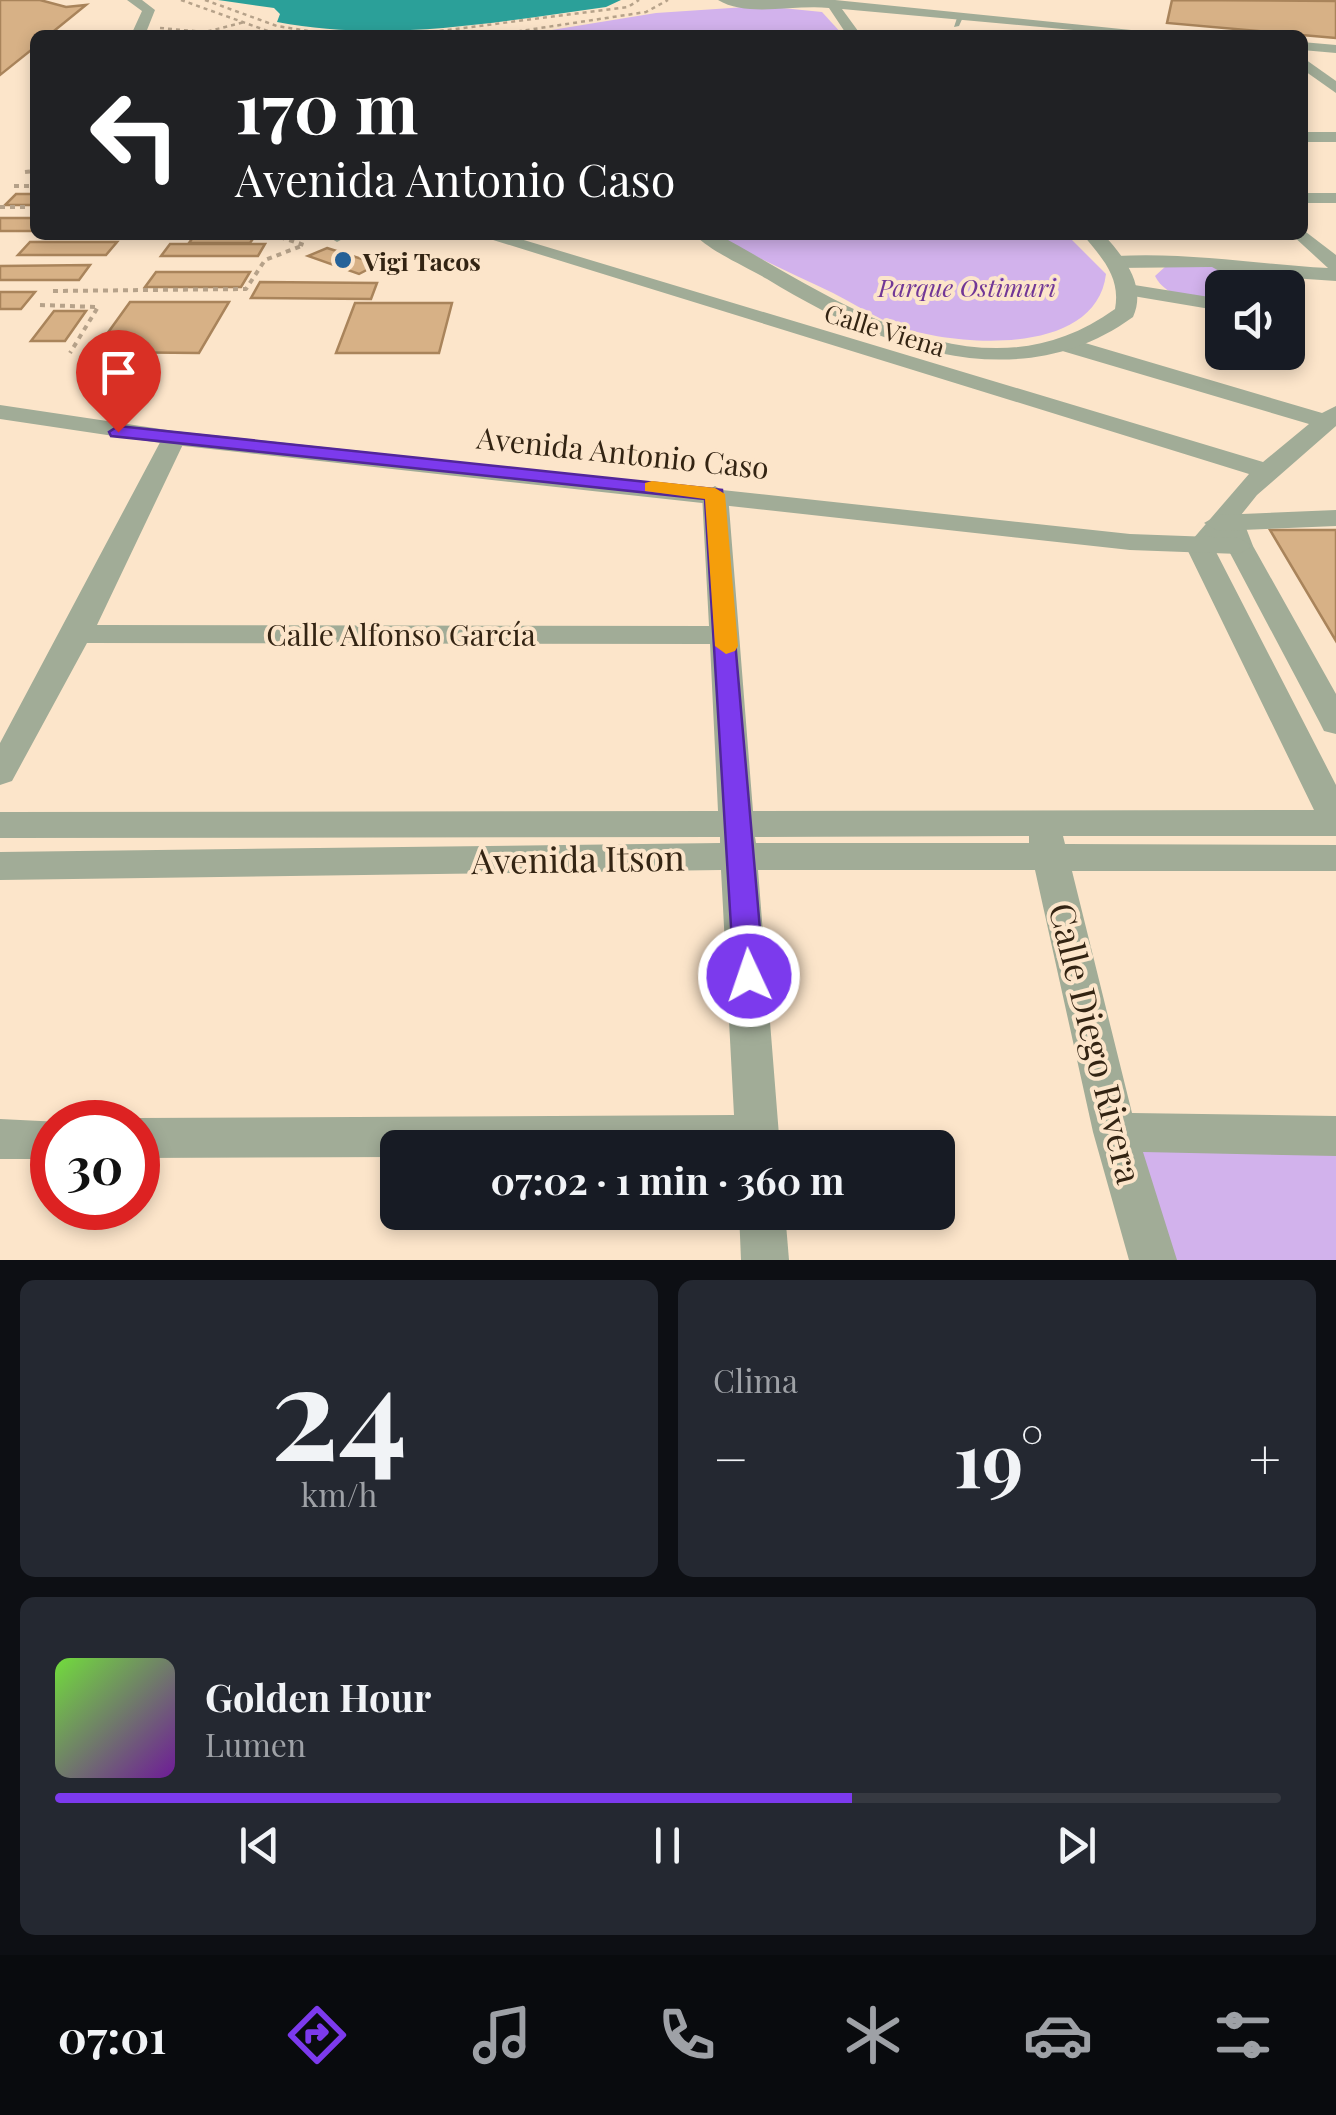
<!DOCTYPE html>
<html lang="es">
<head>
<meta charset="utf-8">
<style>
	body { margin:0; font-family:"Playfair Display",serif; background:#242831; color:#f1f3f6; height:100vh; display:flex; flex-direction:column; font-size:38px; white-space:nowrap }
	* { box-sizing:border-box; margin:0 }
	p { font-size:32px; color:#9ea1a6 }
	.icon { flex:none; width:55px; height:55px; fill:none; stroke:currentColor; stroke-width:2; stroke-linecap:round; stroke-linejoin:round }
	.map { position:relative; height:1260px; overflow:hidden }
	.panel { display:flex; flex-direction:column; gap:20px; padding:20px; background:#0d0f14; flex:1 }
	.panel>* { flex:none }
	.guide { position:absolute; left:30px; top:30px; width:1278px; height:210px; border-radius:15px; box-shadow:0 5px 15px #0003; background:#202124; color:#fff; overflow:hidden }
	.fabs { position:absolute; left:1205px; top:270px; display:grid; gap:20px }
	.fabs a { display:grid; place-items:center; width:100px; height:100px; border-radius:15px; background:#171b24; box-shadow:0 5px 15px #0003; font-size:50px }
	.speed { position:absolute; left:30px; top:1100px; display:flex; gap:20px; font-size:50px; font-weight:700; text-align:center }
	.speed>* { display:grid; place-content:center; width:130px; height:130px; border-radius:50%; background:#171b24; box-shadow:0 5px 15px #0003; line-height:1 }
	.speed .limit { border:15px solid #d22; background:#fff; color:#111 }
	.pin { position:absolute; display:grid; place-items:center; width:85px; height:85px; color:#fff; margin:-102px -42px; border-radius:50% 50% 50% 0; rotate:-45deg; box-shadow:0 0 10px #0007 }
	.pin .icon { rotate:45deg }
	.me { position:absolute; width:110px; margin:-55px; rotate:357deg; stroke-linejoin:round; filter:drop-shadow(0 0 8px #0008) }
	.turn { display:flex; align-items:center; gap:35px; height:210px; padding:0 40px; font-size:45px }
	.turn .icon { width:130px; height:130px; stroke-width:2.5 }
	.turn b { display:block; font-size:70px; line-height:85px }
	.big { font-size:75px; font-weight:700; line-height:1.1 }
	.panel .widget { flex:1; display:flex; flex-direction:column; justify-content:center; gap:15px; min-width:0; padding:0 35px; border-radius:15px; background:#242831 }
	.panel .dial { align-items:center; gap:0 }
	.dial b { font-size:130px; line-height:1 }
	.song { display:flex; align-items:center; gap:30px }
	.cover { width:120px; height:120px; border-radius:15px; background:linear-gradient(135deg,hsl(100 70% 55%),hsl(280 70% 35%)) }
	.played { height:10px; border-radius:5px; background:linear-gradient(90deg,#7c3aed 65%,#363941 65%) }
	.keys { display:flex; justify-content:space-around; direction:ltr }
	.heat { display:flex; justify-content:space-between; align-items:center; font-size:55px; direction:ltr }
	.panel .tiles { flex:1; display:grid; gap:20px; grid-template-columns:1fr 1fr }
	.widget:last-child { grid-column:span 2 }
	.trip { position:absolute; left:380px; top:1130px; width:575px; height:100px; border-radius:15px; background:#171b24; box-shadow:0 5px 15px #0003; font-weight:700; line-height:100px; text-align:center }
	.tabs { display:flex; height:160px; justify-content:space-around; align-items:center; background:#090b0e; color:#9ea1a6 }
	.tabs .icon { width:70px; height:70px }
	.tabs .on { color:#7c3aed }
	.tabs b { font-size:45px; color:#f1f3f6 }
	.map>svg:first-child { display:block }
	.green { fill:#d2b2ec }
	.water { fill:#2ba099 }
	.building { fill:#d7b186; stroke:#a9845b; stroke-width:2.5 }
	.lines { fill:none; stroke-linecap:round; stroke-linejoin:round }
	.path-far1 { stroke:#b6a28a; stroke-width:2.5; stroke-dasharray:4 4; stroke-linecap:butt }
	.path { stroke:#b6a28a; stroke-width:4; stroke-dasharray:5 5; stroke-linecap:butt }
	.service { fill:#a1ac97; fill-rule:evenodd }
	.minor { fill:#a1ac97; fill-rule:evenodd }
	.tertiary { fill:#a1ac97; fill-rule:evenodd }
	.route { fill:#7c3aed; stroke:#51269a; stroke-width:2.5 }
	.slow { fill:#f59e0b }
	.poi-dot { fill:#266299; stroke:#fce5ca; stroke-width:4 }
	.labels { text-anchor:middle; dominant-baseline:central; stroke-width:8; stroke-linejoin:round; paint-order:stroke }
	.far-poi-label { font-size:25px; font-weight:bold; fill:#332413; stroke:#fce5ca; text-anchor:start }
	.far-park-label { font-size:25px; font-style:italic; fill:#713796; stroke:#fce5ca }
	.far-street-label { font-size:25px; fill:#332413; stroke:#fce5ca }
	.street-label { font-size:30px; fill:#332413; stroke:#fce5ca }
	.near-street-label { font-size:35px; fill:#332413; stroke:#fce5ca }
</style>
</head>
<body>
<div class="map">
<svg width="1336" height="1260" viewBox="0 0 1336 1260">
	<rect width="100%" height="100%" fill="#fce5ca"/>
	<g class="green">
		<polygon points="761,6 822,12 843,35 521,35 656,13"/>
		<path d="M715 235H1067L1106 274C1096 358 953 347 894 325 873 316 853 303 833 293 793 274 753 256 715 235Z"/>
		<path d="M1210 264 1254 287 1222 288V302C1200 301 1166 299 1155 276L1166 266Z"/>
		<polygon points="1117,1140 1336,1140 1336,1260 1151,1260"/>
	</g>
	<path class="water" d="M218 0H621L606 7C496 22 387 43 277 22L280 14 274 8Z"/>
	<g class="building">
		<polygon points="0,0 40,0 66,7 86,5 49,35 35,35 35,47 0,75"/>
		<polygon points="1172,0 1336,1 1336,38 1167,23"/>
		<polygon points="16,194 35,194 35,205 5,205"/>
		<rect x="0" y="218" width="35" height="13"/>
		<polygon points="194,236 255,236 250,243 189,243"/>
		<polygon points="30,242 117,242 106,255 18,255"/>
		<polygon points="170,244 265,244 258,256 161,256"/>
		<polygon points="327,248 378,264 359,274 308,256"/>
		<polygon points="90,265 79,280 0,280 0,266"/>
		<polygon points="156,272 250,272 241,287 145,287"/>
		<polygon points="260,282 377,283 371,299 251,298"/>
		<polygon points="0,292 35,292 21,309 0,309"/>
		<polygon points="130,302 229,302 199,353 94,352"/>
		<polygon points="355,303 452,303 439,353 336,353"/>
		<polygon points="54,311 86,311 65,341 31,341"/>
		<polygon points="1270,530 1336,530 1336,641"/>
	</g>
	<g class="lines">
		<g class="path-far1">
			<polyline points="181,0 279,35"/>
			<polyline points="205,0 277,26 333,35"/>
			<polyline points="160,28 205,32 245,22"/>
			<polyline points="408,35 628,7 639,0"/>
			<polyline points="494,35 646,12 668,0"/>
		</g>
		<g class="path">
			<polyline points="25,172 35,171"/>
			<polyline points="14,186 35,186"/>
			<polyline points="0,207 35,207"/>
			<polyline points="53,291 246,289 265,260 304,245 274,235"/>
			<polyline points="40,305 98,307 70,353"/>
		</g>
		<polygon class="service" points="961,13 964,15 959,26 954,27 958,15"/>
		<g class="minor">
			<polygon points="1302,57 1336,81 1336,93 1302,69"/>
			<rect x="1302" y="132" width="34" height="10"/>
			<rect x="1302" y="193" width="34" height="10"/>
			<path d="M1302 229 1336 255V281L1261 276 1272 288H1250L1212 267 1116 268 1106 262 1116 256C1188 252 1256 264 1328 268L1292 235H1302Z"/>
			<polygon points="350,235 337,242 327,236 328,235"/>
			<path d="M477 235H507L1263 462 1309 424 1059 350 1056 345 1059 340H1075L1322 413 1336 406V426L1257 495 1241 515 1253 546 1336 694V734L1324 731 1320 723 1222 538 1214 548 1336 785V836H1063L1065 844 1336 845V871H1072L1132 1113 1336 1116V1156L1143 1152 1177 1260H1129L1093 1132 1035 870H758L780 1148H398V1157L138 1158V1122H126L138 1118 734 1115 721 870 0 880V852L720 843V837L0 838V812L718 811 710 644 87 643 12 781 0 785V743L165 433 174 431 186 438 97 625 709 626 702 494 715 486 728 494 753 811 1314 810 1186 547 1249 474ZM1029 836V843H756L755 837Z"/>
			<polygon points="1128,284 1222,299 1222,311 1121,294 1121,286"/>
			<polygon points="0,1119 61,1122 52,1122 52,1159 0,1159"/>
			<polygon points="739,1212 785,1212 789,1260 741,1260"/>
		</g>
		<g class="tertiary">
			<polygon points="127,0 142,0 155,10 145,35 131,35 142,11"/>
			<path d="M718 0H835L1180 35H1128L842 9 861 35H847L829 8C794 4 748 18 718 0Z"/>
			<polygon points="1302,42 1336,45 1336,53 1302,50"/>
			<path d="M695 235H719C839 300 980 406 1115 309 1121 277 1102 258 1083 235H1104C1124 257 1147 286 1133 317 1017 401 876 346 767 279 745 266 713 253 695 235Z"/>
			<polygon points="0,405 174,431 1130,534 1239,538 1253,546 1239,554 1130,550 174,445 0,419"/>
			<polygon points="1336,510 1336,526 1218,531 1204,523 1218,515"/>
		</g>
	</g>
	<polygon class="route" points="118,426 722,490 764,976 759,984 749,988 738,984 734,976 705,499 111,436 109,432"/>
	<polygon class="slow" points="652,481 715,488 725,494 738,646 735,651 726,654 715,646 705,499 645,491 645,483"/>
	<circle class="poi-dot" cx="343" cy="260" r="10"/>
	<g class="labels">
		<g class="far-poi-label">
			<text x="363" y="260">Vigi Tacos</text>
		</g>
		<g class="far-park-label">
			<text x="967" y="286">Parque Ostimuri</text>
		</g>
		<g class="far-street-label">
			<text transform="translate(885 329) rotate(17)">Calle Viena</text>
		</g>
		<g class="street-label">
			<text transform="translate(623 452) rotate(6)">Avenida Antonio Caso</text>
			<text x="401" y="634">Calle Alfonso García</text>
		</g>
		<g class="near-street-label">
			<text transform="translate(578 858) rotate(-1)">Avenida Itson</text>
			<text transform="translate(1097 1043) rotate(76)">Calle Diego Rivera</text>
		</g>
	</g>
</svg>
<div class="fabs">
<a><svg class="icon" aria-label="sound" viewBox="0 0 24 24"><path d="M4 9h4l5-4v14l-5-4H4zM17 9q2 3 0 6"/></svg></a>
</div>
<div class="speed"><div class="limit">30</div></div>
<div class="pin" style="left:118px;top:432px;background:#d93025"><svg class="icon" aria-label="arrive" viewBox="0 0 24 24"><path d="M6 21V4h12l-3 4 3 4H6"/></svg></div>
<svg class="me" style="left:749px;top:976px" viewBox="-20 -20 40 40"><circle r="17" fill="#7c3aed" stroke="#fff" stroke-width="3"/><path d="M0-11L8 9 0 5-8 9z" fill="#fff"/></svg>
<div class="trip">07:02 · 1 min · 360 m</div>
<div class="guide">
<div class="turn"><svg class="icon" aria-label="left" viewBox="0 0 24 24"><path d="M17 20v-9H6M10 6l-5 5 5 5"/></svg><div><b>170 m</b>Avenida Antonio Caso</div></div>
</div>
</div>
<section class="panel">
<div class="tiles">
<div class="widget dial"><b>24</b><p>km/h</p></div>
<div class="widget"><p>Clima</p>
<div class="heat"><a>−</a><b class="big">19°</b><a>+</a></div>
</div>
<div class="widget">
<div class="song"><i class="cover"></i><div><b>Golden Hour</b><p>Lumen</p></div></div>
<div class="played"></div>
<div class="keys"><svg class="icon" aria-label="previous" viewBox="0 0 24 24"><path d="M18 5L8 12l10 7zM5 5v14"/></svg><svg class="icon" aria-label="pause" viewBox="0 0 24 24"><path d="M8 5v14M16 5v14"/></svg><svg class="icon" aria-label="next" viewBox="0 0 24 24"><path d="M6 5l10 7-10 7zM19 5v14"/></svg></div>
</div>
</div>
</section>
<nav class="tabs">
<b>07:01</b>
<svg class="icon on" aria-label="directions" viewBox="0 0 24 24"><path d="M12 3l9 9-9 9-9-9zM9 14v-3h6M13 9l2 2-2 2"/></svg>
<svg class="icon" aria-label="music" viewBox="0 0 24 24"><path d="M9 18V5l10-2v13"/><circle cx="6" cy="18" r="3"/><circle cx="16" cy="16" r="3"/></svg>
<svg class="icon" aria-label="phone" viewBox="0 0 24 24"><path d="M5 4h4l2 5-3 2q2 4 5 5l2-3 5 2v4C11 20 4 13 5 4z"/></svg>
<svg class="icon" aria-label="climate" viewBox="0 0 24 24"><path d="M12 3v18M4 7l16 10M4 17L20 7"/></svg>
<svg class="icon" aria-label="car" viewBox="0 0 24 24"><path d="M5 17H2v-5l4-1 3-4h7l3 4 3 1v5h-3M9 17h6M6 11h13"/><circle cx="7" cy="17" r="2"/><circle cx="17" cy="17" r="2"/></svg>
<svg class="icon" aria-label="filters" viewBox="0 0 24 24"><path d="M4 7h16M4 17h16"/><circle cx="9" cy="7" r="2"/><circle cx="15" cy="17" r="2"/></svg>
</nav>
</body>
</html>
